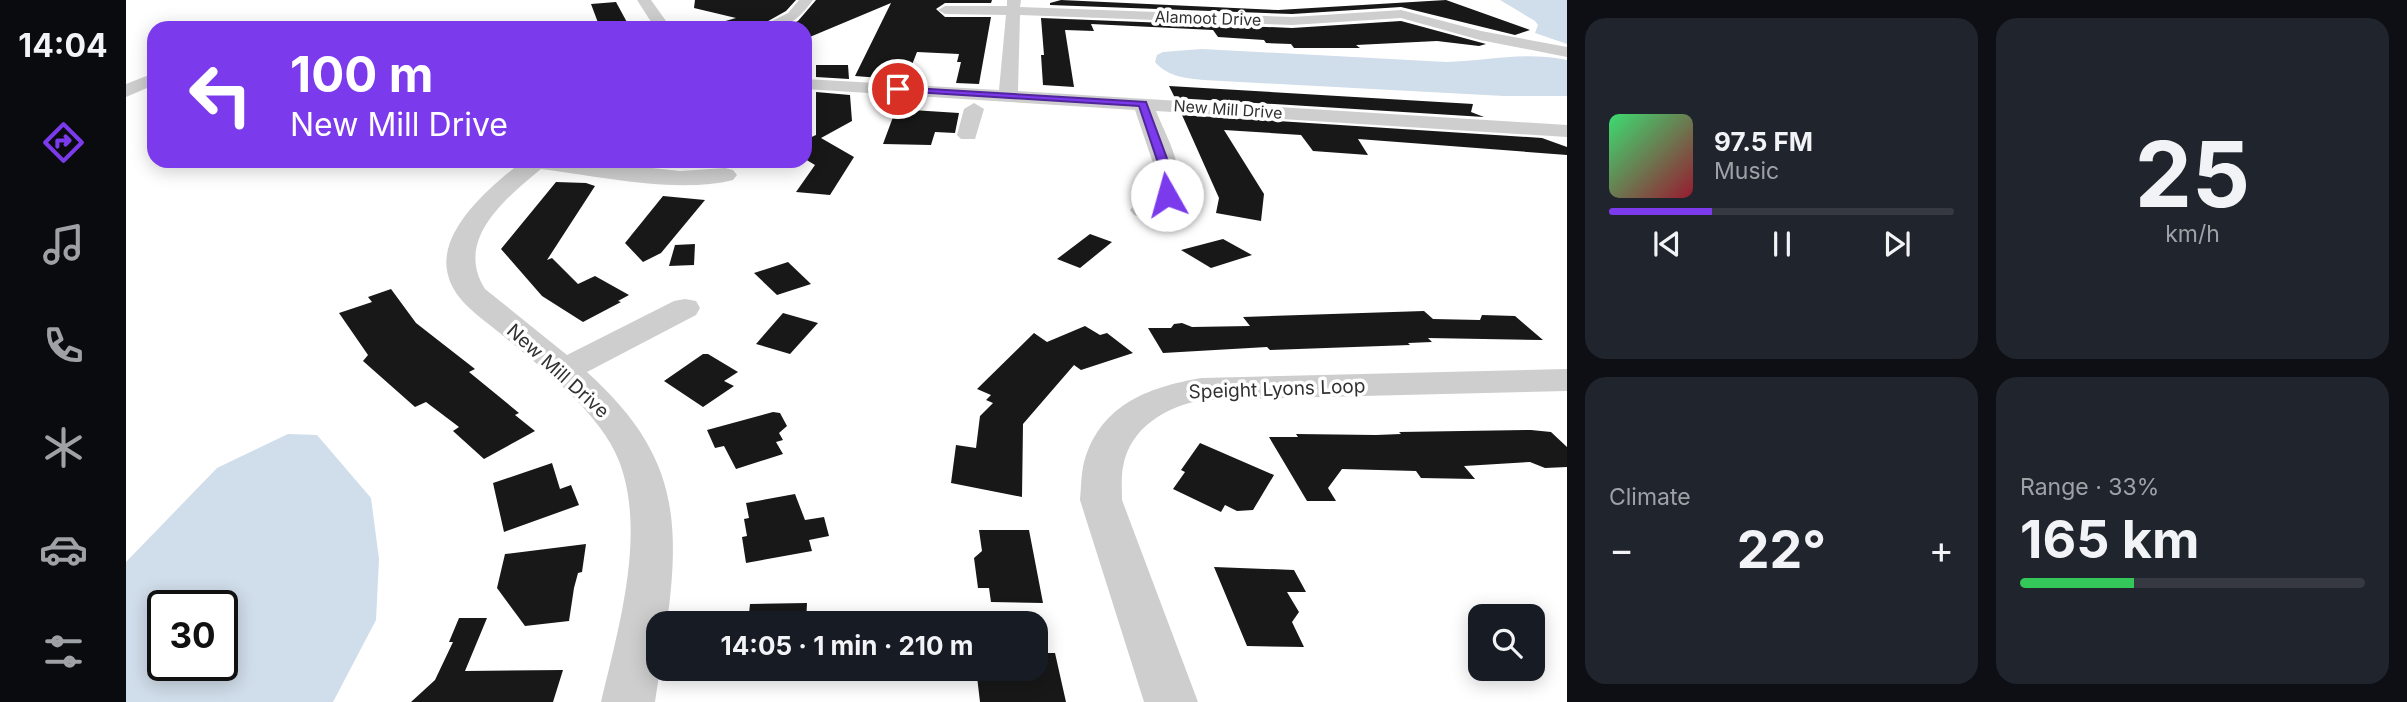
<!DOCTYPE html>
<html lang="en">
<head>
<meta charset="utf-8">
<style>
	body { margin:0; font-family:Inter,sans-serif; background:#20242c; color:#f1f3f6; height:100vh; display:flex; flex-direction:column; font-size:26px; white-space:nowrap }
	* { box-sizing:border-box; margin:0 }
	p { font-size:23px; color:#9ea1a6 }
	.icon { flex:none; width:38px; height:38px; fill:none; stroke:currentColor; stroke-width:2; stroke-linecap:round; stroke-linejoin:round }
	.map { position:relative; flex:1; overflow:hidden }
	.details { display:flex; flex-direction:column; gap:18px; padding:18px; background:#0d0f14; width:840px }
	.details>* { flex:none }
	.banner { position:absolute; left:21px; top:21px; width:665px; height:147px; border-radius:21px; box-shadow:0 4px 18px #0003; background:#7c3aed; color:#fff; overflow:hidden }
	.tools { position:absolute; left:1342px; top:604px; display:grid; gap:14px }
	.tools a { display:grid; place-items:center; width:77px; height:77px; border-radius:14px; background:#171b24; box-shadow:0 4px 18px #0003; font-size:35px }
	.speed { position:absolute; left:21px; top:590px; display:flex; gap:14px; font-size:35px; font-weight:700; text-align:center }
	.speed>* { display:grid; place-content:center; width:91px; height:91px; border-radius:50%; background:#171b24; box-shadow:0 4px 18px #0003; line-height:1 }
	.speed .limit { border:4px solid #111; border-radius:10px; background:#fff; color:#111 }
	.pin { position:absolute; display:grid; place-items:center; width:60px; height:60px; color:#fff; margin:-30px; border:4px solid #fff; border-radius:50%; box-shadow:0 2px 7px #0007 }
	.me { position:absolute; width:77px; margin:-38px; rotate:353deg; stroke-linejoin:round; filter:drop-shadow(0 0 5px #0008) }
	.turn { display:flex; align-items:center; gap:24px; height:147px; padding:0 28px; font-size:32px }
	.turn .icon { width:91px; height:91px; stroke-width:2.5 }
	.turn b { display:block; font-size:49px; line-height:60px }
	.big { font-size:52px; font-weight:700; line-height:1.1 }
	.details .tile { flex:1; display:flex; flex-direction:column; justify-content:center; gap:10px; min-width:0; padding:0 24px; border-radius:21px; background:#20242c }
	.details .dial { align-items:center; gap:0 }
	.dial b { font-size:91px; line-height:1 }
	.song { display:flex; align-items:center; gap:21px }
	.cover { width:84px; height:84px; border-radius:10px; background:linear-gradient(135deg,hsl(140 70% 55%),hsl(350 70% 35%)) }
	.played { height:7px; border-radius:4px; background:linear-gradient(90deg,#7c3aed 30%,#363941 30%) }
	.keys { display:flex; justify-content:space-around; direction:ltr }
	.heat { display:flex; justify-content:space-between; align-items:center; font-size:38px; direction:ltr }
	.charge { height:10px; border-radius:5px; background:linear-gradient(90deg,#34c759 33%,#363941 0) }
	.details .tiles { flex:1; display:grid; gap:18px; grid-template-columns:repeat(2,1fr) }
	.trip { position:absolute; left:520px; top:611px; width:402px; height:70px; border-radius:21px; background:#171b24; box-shadow:0 4px 18px #0003; font-weight:700; line-height:70px; text-align:center }
	main { display:flex; flex:1; min-height:0 }
	.tab-bar { display:flex; flex-direction:column; width:126px; justify-content:space-around; align-items:center; background:#090b0e; color:#9ea1a6 }
	.tab-bar .icon { width:49px; height:49px }
	.tab-bar .selected { color:#7c3aed }
	.tab-bar b { font-size:32px; color:#f1f3f6 }
	.map>svg:first-child { display:block }
	.water { fill:#d0ddea; fill-rule:evenodd }
	.building { fill:#181818 }
	.lines { fill:none; stroke-linecap:round; stroke-linejoin:round }
	.minor { fill:#cecece; fill-rule:evenodd }
	.route { fill:#7c3aed; stroke:#51269a; stroke-width:2 }
	.labels { text-anchor:middle; dominant-baseline:central; stroke-width:7; stroke-linejoin:round; paint-order:stroke }
	.far-street-label { font-size:16px; fill:#313131; stroke:#fff }
	.street-label { font-size:19px; fill:#313131; stroke:#fff }
</style>
</head>
<body>
<main>
<nav class="tab-bar">
<b>14:04</b>
<svg class="icon selected" aria-label="directions" viewBox="0 0 24 24"><path d="M12 3l9 9-9 9-9-9zM9 14v-3h6M13 9l2 2-2 2"/></svg>
<svg class="icon" aria-label="music" viewBox="0 0 24 24"><path d="M9 18V5l10-2v13"/><circle cx="6" cy="18" r="3"/><circle cx="16" cy="16" r="3"/></svg>
<svg class="icon" aria-label="phone" viewBox="0 0 24 24"><path d="M5 4h4l2 5-3 2q2 4 5 5l2-3 5 2v4C11 20 4 13 5 4z"/></svg>
<svg class="icon" aria-label="climate" viewBox="0 0 24 24"><path d="M12 3v18M4 7l16 10M4 17L20 7"/></svg>
<svg class="icon" aria-label="car" viewBox="0 0 24 24"><path d="M5 17H2v-5l4-1 3-4h7l3 4 3 1v5h-3M9 17h6M6 11h13"/><circle cx="7" cy="17" r="2"/><circle cx="17" cy="17" r="2"/></svg>
<svg class="icon" aria-label="filters" viewBox="0 0 24 24"><path d="M4 7h16M4 17h16"/><circle cx="9" cy="7" r="2"/><circle cx="15" cy="17" r="2"/></svg>
</nav>
<div class="map">
<svg width="1441" height="702" viewBox="0 0 1441 702">
	<rect width="100%" height="100%" fill="#fff"/>
	<g class="water">
		<polygon points="1374,0 1441,0 1441,44 1409,33 1412,25 1409,21"/>
		<path d="M1076 49 1320 62C1363 61 1397 51 1441 60V96H1378L1078 80C1060 78 1042 77 1029 62L1031 55 1037 52Z"/>
		<path d="M162 434 191 435 245 498 253 559 250 620 207 702H0V562L91 468ZM37 606H96V665H37Z"/>
	</g>
	<g class="building">
		<polygon points="569,0 670,0 660,11 630,28 597,28 596,22 610,18 568,8"/>
		<polygon points="690,0 866,0 865,3 819,3 810,9 819,17 865,17 853,84 830,83 835,62 831,62 833,54 791,52 780,80 729,76 765,3 679,39 679,28 657,28 672,21"/>
		<polygon points="935,0 1152,10 1320,0 1404,30 1389,35 1275,7 1166,14 924,5 924,3"/>
		<polygon points="490,2 503,26 474,28 465,4"/>
		<polygon points="915,18 1166,28 1275,21 1360,44 1353,46 1311,41 1230,45 1234,48 1168,48 1165,44 1140,43 1138,40 1092,37 1087,30 965,24 968,31 939,30 948,87 917,85 915,55 918,55"/>
		<polygon points="690,65 722,65 723,79 690,77"/>
		<polygon points="1043,86 1347,104 1345,112 1358,117 1049,98"/>
		<polygon points="690,92 724,95 726,121 695,138 728,157 704,195 670,192 689,165 679,159 679,140 690,135"/>
		<polygon points="770,109 833,113 829,133 809,132 805,145 757,144"/>
		<polygon points="1056,115 1416,138 1441,147 1441,155 1232,139 1242,155 1187,151 1175,135 1098,130 1138,194 1135,221 1090,213 1093,198"/>
		<polygon points="430,182 460,183 469,186 421,260 426,258 452,284 469,276 503,295 492,301 495,302 457,322 416,296 375,249"/>
		<polygon points="537,196 579,200 535,253 517,262 499,243"/>
		<polygon points="964,234 986,242 954,268 931,259"/>
		<polygon points="1097,239 1126,255 1085,268 1055,250"/>
		<polygon points="569,244 568,265 543,266 549,245"/>
		<polygon points="662,262 685,284 651,295 628,273"/>
		<polygon points="265,289 290,323 349,369 343,372 393,413 389,415 409,431 358,459 327,431 333,427 300,402 289,407 237,361 242,355 213,313 246,302 242,297"/>
		<polygon points="1298,311 1307,319 1354,320 1356,315 1389,316 1417,340 1302,338 1306,342 1282,343 1284,345 1144,350 1141,347 1037,353 1022,328 1045,328 1048,324 1056,323 1066,327 1124,326 1117,317"/>
		<polygon points="657,313 692,323 664,354 630,344"/>
		<polygon points="959,326 974,335 981,333 1007,353 955,370 948,365 897,424 896,497 825,483 830,445 850,448 854,416 867,403 860,400 865,395 851,389 908,333 921,342"/>
		<polygon points="577,354 582,354 612,372 598,381 608,386 577,407 538,381"/>
		<polygon points="647,412 654,413 661,426 653,433 657,440 650,442 657,454 610,469 598,446 589,448 581,430"/>
		<polygon points="1405,430 1425,432 1441,447 1441,467 1419,468 1404,462 1338,466 1349,479 1295,478 1290,471 1216,469 1202,488 1210,501 1181,501 1143,437 1172,437 1170,434 1250,435 1275,434 1273,432"/>
		<polygon points="1074,443 1148,475 1127,510 1111,511 1099,505 1095,512 1047,489 1059,472 1055,470"/>
		<polygon points="426,463 434,489 445,485 453,505 378,532 367,483"/>
		<polygon points="669,494 679,520 698,517 703,536 683,540 686,551 620,563 616,537 621,536 618,519 623,518 620,503"/>
		<polygon points="853,530 903,530 917,603 865,602 863,588 852,588 848,558 856,551"/>
		<polygon points="460,544 456,572 452,573 448,588 443,621 399,626 371,588 379,554"/>
		<polygon points="1088,567 1168,570 1180,592 1161,592 1173,612 1166,622 1178,647 1121,646"/>
		<polygon points="681,603 680,623 622,623 624,604"/>
		<polygon points="333,618 361,618 339,671 437,670 427,702 285,702 309,680 327,642 323,642"/>
		<polygon points="910,653 929,653 940,702 854,702 850,668 910,668"/>
	</g>
	<g class="lines">
		<g class="minor">
			<polygon points="511,0 525,0 545,28 529,28"/>
			<path d="M673 0H687C670 23 661 28 632 28L662 13Z"/>
			<path d="M881 0H895L894 7 1166 17 1275 10 1355 31 1441 47V57L1354 40 1275 18 1166 25 894 15 892 91 1441 125V137L1030 111C1041 139 1074 193 1035 211 1025 216 1019 218 1008 215L1004 210 1008 205 1029 194 1027 163 1009 110 679 89V79L873 90 880 15 819 14 812 10 819 6H881Z"/>
			<polygon points="28,73 28,85 0,97 0,84"/>
			<polygon points="848,103 858,109 849,139 835,139 831,135 838,109"/>
			<path d="M397 161H462L554 171 599 168 607 170 611 175 607 180C552 194 472 176 415 169 379 199 328 240 359 289L441 355 548 301 559 299 570 301 574 308 570 315 461 372C547 450 556 512 541 623H532V668H534L529 702H475C492 630 521 533 493 461 475 413 413 366 375 334 356 318 328 301 322 275 310 231 366 185 397 161Z"/>
			<path d="M1441 369V391L1076 400C1040 407 1004 427 997 467 995 477 996 489 996 500L1072 702H1018L954 500C955 489 955 477 957 467 971 406 1021 387 1076 378Z"/>
		</g>
	</g>
	<polygon class="route" points="769,87 1020,102 1046,172 1047,195 1041,198 1035,195 1035,172 1013,106 772,91 768,89"/>
	<g class="labels">
		<g class="far-street-label">
			<text transform="translate(1082 18) rotate(2)">Alamoot Drive</text>
			<text transform="translate(1102 109) rotate(4)">New Mill Drive</text>
		</g>
		<g class="street-label">
			<text transform="translate(432 371) rotate(42)">New Mill Drive</text>
			<text transform="translate(1151 389) rotate(-2)">Speight Lyons Loop</text>
		</g>
	</g>
</svg>
<div class="tools">
<a><svg class="icon" aria-label="search" viewBox="0 0 24 24"><circle cx="10" cy="10" r="6"/><path d="M15 15l6 6"/></svg></a>
</div>
<div class="speed"><div class="limit">30</div></div>
<div class="pin" style="left:772px;top:89px;background:#d93025"><svg class="icon" aria-label="arrive" viewBox="0 0 24 24"><path d="M6 21V4h12l-3 4 3 4H6"/></svg></div>
<svg class="me" style="left:1041px;top:195px" viewBox="-20 -20 40 40"><circle r="19" fill="#fff"/><path d="M0-13L10 11 0 6-10 11z" fill="#7c3aed"/></svg>
<div class="trip">14:05 · 1 min · 210 m</div>
<div class="banner">
<div class="turn"><svg class="icon" aria-label="left" viewBox="0 0 24 24"><path d="M17 20v-9H6M10 6l-5 5 5 5"/></svg><div><b>100 m</b>New Mill Drive</div></div>
</div>
</div>
<section class="details">
<div class="tiles">
<div class="tile">
<div class="song"><i class="cover"></i><div><b>97.5 FM</b><p>Music</p></div></div>
<div class="played"></div>
<div class="keys"><svg class="icon" aria-label="previous" viewBox="0 0 24 24"><path d="M18 5L8 12l10 7zM5 5v14"/></svg><svg class="icon" aria-label="pause" viewBox="0 0 24 24"><path d="M8 5v14M16 5v14"/></svg><svg class="icon" aria-label="next" viewBox="0 0 24 24"><path d="M6 5l10 7-10 7zM19 5v14"/></svg></div>
</div>
<div class="tile dial"><b>25</b><p>km/h</p></div>
<div class="tile"><p>Climate</p>
<div class="heat"><a>−</a><b class="big">22°</b><a>+</a></div>
</div>
<div class="tile"><p>Range · 33%</p><b class="big">165 km</b><div class="charge"></div></div>
</div>
</section>
</main>
</body>
</html>
